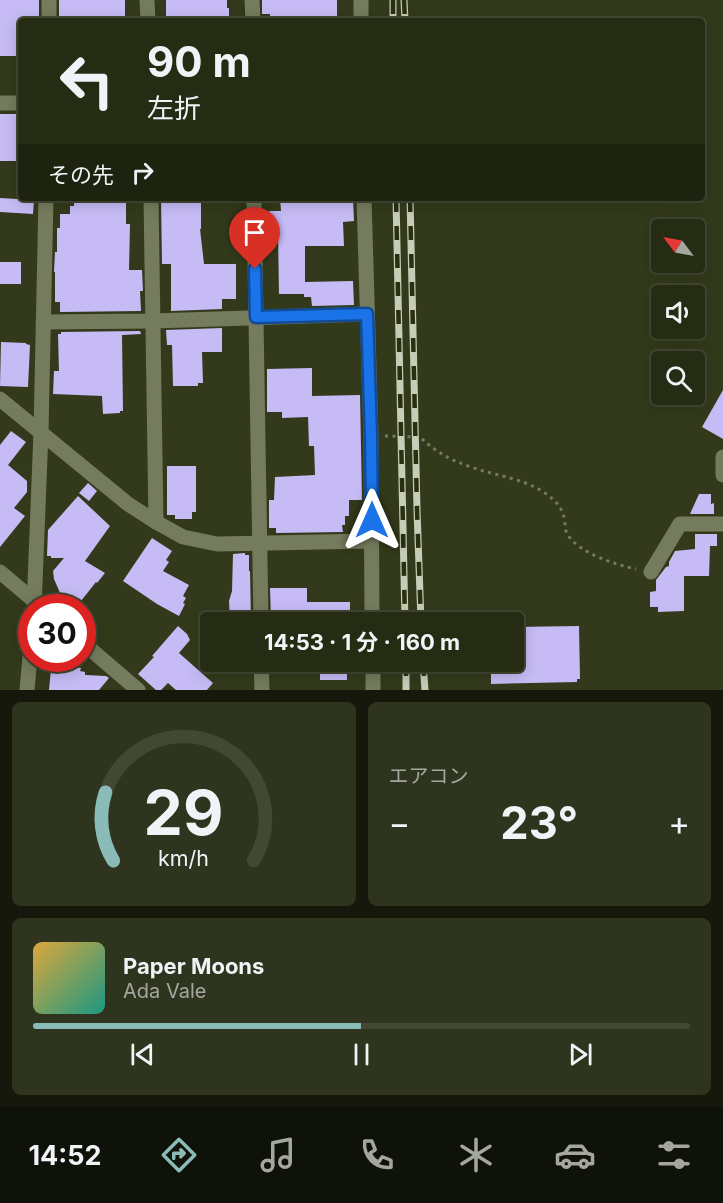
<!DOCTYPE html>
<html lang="ja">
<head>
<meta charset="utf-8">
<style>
	body { margin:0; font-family:Inter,"Noto Sans JP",sans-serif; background:#2e341d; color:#f1f3f6; height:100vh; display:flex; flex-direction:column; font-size:22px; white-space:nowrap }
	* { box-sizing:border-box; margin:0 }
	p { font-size:20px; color:#a4a7a0 }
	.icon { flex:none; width:33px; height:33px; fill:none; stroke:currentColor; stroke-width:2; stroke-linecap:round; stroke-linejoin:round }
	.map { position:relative; height:690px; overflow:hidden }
	.details { display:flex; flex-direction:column; gap:12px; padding:12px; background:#15180b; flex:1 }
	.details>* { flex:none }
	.hud { position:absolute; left:18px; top:18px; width:687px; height:183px; border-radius:6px; box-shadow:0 3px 15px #0003,0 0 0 2px #424834; background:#262c14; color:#f1f3f6; overflow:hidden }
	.needle { width:39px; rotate:302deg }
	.buttons { position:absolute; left:651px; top:219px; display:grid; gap:12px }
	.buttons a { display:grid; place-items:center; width:54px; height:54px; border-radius:6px; background:#262c14; box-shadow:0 3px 15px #0003,0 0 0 2px #424834; font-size:30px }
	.speed { position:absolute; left:18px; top:594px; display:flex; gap:12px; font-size:30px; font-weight:700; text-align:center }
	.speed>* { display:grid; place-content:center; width:78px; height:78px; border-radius:50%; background:#262c14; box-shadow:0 3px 15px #0003,0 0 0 2px #424834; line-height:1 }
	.speed .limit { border:9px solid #d22; background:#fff; color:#111 }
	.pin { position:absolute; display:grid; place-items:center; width:51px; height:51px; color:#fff; margin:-62px -26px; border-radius:50% 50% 50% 0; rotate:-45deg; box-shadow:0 0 6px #0007 }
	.pin .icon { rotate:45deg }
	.me { position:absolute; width:66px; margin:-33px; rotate:0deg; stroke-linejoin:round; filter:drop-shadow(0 0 4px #0008) }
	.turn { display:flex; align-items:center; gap:21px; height:126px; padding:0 30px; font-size:27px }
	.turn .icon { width:78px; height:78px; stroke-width:2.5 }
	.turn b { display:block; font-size:42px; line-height:51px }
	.then { display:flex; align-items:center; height:57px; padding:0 30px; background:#0003; gap:12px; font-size:22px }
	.big { font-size:45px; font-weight:700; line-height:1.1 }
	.details .card { flex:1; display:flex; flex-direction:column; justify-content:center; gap:9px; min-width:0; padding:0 21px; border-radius:9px; background:#2e341d }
	.details .dial { align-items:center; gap:0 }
	.dial svg { height:156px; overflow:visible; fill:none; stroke:#424834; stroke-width:7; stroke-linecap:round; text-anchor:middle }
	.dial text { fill:#f1f3f6; stroke:none }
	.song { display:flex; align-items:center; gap:18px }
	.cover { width:72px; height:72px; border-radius:9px; background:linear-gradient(135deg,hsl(40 70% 55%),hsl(170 70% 35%)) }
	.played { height:6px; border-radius:3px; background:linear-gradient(90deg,#8bbbb9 50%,#424834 50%) }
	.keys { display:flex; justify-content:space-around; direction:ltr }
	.heat { display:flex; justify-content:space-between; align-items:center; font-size:33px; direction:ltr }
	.details .tiles { flex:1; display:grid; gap:12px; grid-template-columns:1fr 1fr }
	.card:last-child { grid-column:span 2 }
	.trip { position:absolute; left:200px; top:612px; width:324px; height:60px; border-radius:6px; background:#262c14; box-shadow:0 3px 15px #0003,0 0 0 2px #424834; font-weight:700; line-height:60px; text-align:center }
	.dock { display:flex; height:96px; justify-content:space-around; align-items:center; background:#0f1208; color:#a4a7a0 }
	.dock .icon { width:42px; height:42px }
	.dock .on { color:#8bbbb9 }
	.dock b { font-size:27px; color:#f1f3f6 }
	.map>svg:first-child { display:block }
	.building { fill:#c6bbf5 }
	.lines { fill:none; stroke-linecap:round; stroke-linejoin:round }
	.path { stroke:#757b60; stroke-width:3; stroke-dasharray:3 4.5; stroke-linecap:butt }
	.minor { stroke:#757c5d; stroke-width:15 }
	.rail-casing { stroke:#c6ccb6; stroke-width:7 }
	.rail { stroke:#292f11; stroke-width:4.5; stroke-dasharray:14; stroke-linecap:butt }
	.route-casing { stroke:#114b97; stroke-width:15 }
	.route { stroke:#1a73e8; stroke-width:10 }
</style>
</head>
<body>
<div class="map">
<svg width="723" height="690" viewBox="0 0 723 690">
	<rect width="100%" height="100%" fill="#333a1b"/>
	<g class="building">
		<polygon points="0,0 39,0 39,21 21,21 20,56 0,56"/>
		<rect x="59" y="0" width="66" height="21"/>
		<polygon points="166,0 227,0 227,8 229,8 229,21 166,21"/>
		<polygon points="262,0 337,0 337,21 270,21 270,14 262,14"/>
		<rect x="0" y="114" width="21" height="47"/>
		<polygon points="0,198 34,200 33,214 0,212"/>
		<polygon points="74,198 126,198 126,224 130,224 129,270 142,270 143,291 140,291 141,311 60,312 60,302 55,302 55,272 54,272 55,252 57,252 57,228 60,228 60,214 70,214 70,206 74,206"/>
		<polygon points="161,198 201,198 201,229 200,229 204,264 236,264 236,299 222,299 222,309 171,311 171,264 162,264"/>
		<polygon points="280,198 353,198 354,221 343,222 344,246 305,246 305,282 353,281 354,305 312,306 311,297 304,297 304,294 279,294 278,232 269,232 269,211 281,211"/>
		<rect x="0" y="262" width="21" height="22"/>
		<polygon points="222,328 222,352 202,352 203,383 198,383 198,386 173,386 172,345 167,345 166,330"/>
		<polygon points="140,331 141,334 122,335 123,411 120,411 120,413 103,414 102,396 53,394 54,371 59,371 58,334 61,334 61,332"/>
		<polygon points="1,342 26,343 26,344 30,345 28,387 0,386"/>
		<polygon points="312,368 312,396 360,395 362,500 349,500 349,516 345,516 345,525 342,525 343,532 276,533 276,528 269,528 269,500 274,500 275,477 315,475 314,446 309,446 308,417 282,418 282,412 267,412 267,369"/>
		<polygon points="723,390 723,439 702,427"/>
		<polygon points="11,431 26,442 8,465 27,481 27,492 14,508 25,516 0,547 0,445"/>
		<polygon points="167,466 196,466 196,512 192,512 192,519 175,519 175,515 167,515"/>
		<polygon points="88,483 97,491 89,501 79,493"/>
		<polygon points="699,494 711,494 711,504 714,503 714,514 690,514"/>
		<polygon points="78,496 110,526 85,561 105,573 97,583 96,582 77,606 68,600 64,602 54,579 53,571 64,558 51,558 51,556 47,556 48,530"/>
		<polygon points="695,534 717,534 717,546 710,546 709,576 684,576 684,611 658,612 658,607 650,607 650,592 656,591 656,580 666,567 669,566 669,562 675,551 695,549"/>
		<polygon points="152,538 172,551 166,560 169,562 163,571 189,585 183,596 186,598 183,603 185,604 179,616 157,604 123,581"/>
		<polygon points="245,553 245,555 249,555 249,571 250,571 251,622 230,622 229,601 232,591 233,554"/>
		<polygon points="270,588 307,588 307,602 350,602 350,617 308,618 308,620 271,621"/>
		<polygon points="178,626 187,634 190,640 179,653 213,683 207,690 176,690 168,683 161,690 156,690 138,674 154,657 152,656"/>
		<polygon points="579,626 580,679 577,679 577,682 491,684 491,662 513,662 513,627"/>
		<polygon points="64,658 75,667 81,668 80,671 85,672 85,675 106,676 109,678 99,690 49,690 52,659"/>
		<rect x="320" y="662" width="27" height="18"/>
	</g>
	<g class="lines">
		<path class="path" d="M385 436 420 437C436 452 450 460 471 467 496 476 523 478 545 493 556 501 562 507 565 521 565 526 565 531 568 535 579 553 616 565 636 569"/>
		<g class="minor">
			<polyline points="147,0 148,21"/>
			<polyline points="252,0 253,21"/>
			<polyline points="361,0 361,21"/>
			<polyline points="49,21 49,0"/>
			<polyline points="0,103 21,103"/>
			<polyline points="151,198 156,522"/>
			<polyline points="254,198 261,622"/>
			<polyline points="364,198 371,436 372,622"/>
			<polyline points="43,322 153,321 367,314"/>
			<polyline points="0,399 128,504 156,522 183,537 217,544 372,541"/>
			<polyline points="723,457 723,475"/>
			<polyline points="0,572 38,604"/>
			<polyline points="651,572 680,524 723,524"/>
			<polyline points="34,608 41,432 46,198"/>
			<polyline points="82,642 138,690"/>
			<polyline points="261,662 262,690"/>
			<polyline points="373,662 373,690"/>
			<polyline points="27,690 32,635"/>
		</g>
		<defs>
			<g id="rail">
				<polyline points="393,0 393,21"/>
				<polyline points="404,0 405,21"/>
				<polyline points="396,198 405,622"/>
				<polyline points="410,198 417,510 421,622"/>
				<polyline points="406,662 406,690"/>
				<polyline points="423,662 425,690"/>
			</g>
		</defs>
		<use href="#rail" class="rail-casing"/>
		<use href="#rail" class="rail"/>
	</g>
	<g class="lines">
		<defs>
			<polyline id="route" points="255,269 256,317 367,314 371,436 372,520"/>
		</defs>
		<use href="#route" class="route-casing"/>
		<use href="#route" class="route"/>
	</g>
</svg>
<div class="buttons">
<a><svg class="needle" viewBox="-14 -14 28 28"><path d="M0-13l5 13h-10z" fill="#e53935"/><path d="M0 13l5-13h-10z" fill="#a4a7a0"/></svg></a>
<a><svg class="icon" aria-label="sound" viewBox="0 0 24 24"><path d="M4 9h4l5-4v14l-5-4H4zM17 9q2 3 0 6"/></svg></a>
<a><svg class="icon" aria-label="search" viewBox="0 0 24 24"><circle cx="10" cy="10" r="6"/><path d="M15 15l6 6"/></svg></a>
</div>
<div class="speed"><div class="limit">30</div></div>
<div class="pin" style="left:255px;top:269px;background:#d93025"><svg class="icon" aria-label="arrive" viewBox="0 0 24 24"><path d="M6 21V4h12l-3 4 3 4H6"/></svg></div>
<svg class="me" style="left:372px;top:520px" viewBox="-20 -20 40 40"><path d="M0-17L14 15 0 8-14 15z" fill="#1a73e8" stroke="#fff" stroke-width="4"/></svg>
<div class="trip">14:53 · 1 分 · 160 m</div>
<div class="hud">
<div class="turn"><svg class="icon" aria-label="left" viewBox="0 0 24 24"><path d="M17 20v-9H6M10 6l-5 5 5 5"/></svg><div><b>90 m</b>左折</div></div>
<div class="then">その先<svg class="icon" aria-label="right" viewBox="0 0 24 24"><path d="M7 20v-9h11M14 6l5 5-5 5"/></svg></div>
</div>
</div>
<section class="details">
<div class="tiles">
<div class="card dial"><svg viewBox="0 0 100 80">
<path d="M14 69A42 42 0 1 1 86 69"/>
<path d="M14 69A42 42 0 0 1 10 34" stroke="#8bbbb9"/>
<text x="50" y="56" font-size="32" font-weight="700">29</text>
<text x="50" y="72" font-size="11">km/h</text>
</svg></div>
<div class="card"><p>エアコン</p>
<div class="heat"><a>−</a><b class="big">23°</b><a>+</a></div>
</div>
<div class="card">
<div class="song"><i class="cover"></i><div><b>Paper Moons</b><p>Ada Vale</p></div></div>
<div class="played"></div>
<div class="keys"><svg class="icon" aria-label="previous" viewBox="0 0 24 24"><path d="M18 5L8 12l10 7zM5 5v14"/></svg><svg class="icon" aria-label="pause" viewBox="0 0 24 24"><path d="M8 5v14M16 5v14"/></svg><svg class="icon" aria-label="next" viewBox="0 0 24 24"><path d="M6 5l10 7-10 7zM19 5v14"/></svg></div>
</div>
</div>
</section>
<nav class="dock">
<b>14:52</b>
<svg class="icon on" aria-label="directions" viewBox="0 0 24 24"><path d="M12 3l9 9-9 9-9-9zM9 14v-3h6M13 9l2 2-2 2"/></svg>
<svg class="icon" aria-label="music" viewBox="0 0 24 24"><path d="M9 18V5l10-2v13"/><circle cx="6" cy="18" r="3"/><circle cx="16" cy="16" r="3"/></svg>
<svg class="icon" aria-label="phone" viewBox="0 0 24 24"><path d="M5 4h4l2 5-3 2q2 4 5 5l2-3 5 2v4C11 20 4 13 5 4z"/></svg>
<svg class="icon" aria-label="climate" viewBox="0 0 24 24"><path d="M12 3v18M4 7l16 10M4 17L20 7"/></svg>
<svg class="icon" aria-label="car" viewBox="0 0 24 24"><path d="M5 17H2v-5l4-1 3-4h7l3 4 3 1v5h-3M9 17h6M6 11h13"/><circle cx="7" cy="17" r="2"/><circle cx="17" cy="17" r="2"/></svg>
<svg class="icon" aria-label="filters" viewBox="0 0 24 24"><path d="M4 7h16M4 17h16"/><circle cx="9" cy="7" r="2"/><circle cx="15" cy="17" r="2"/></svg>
</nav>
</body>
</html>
